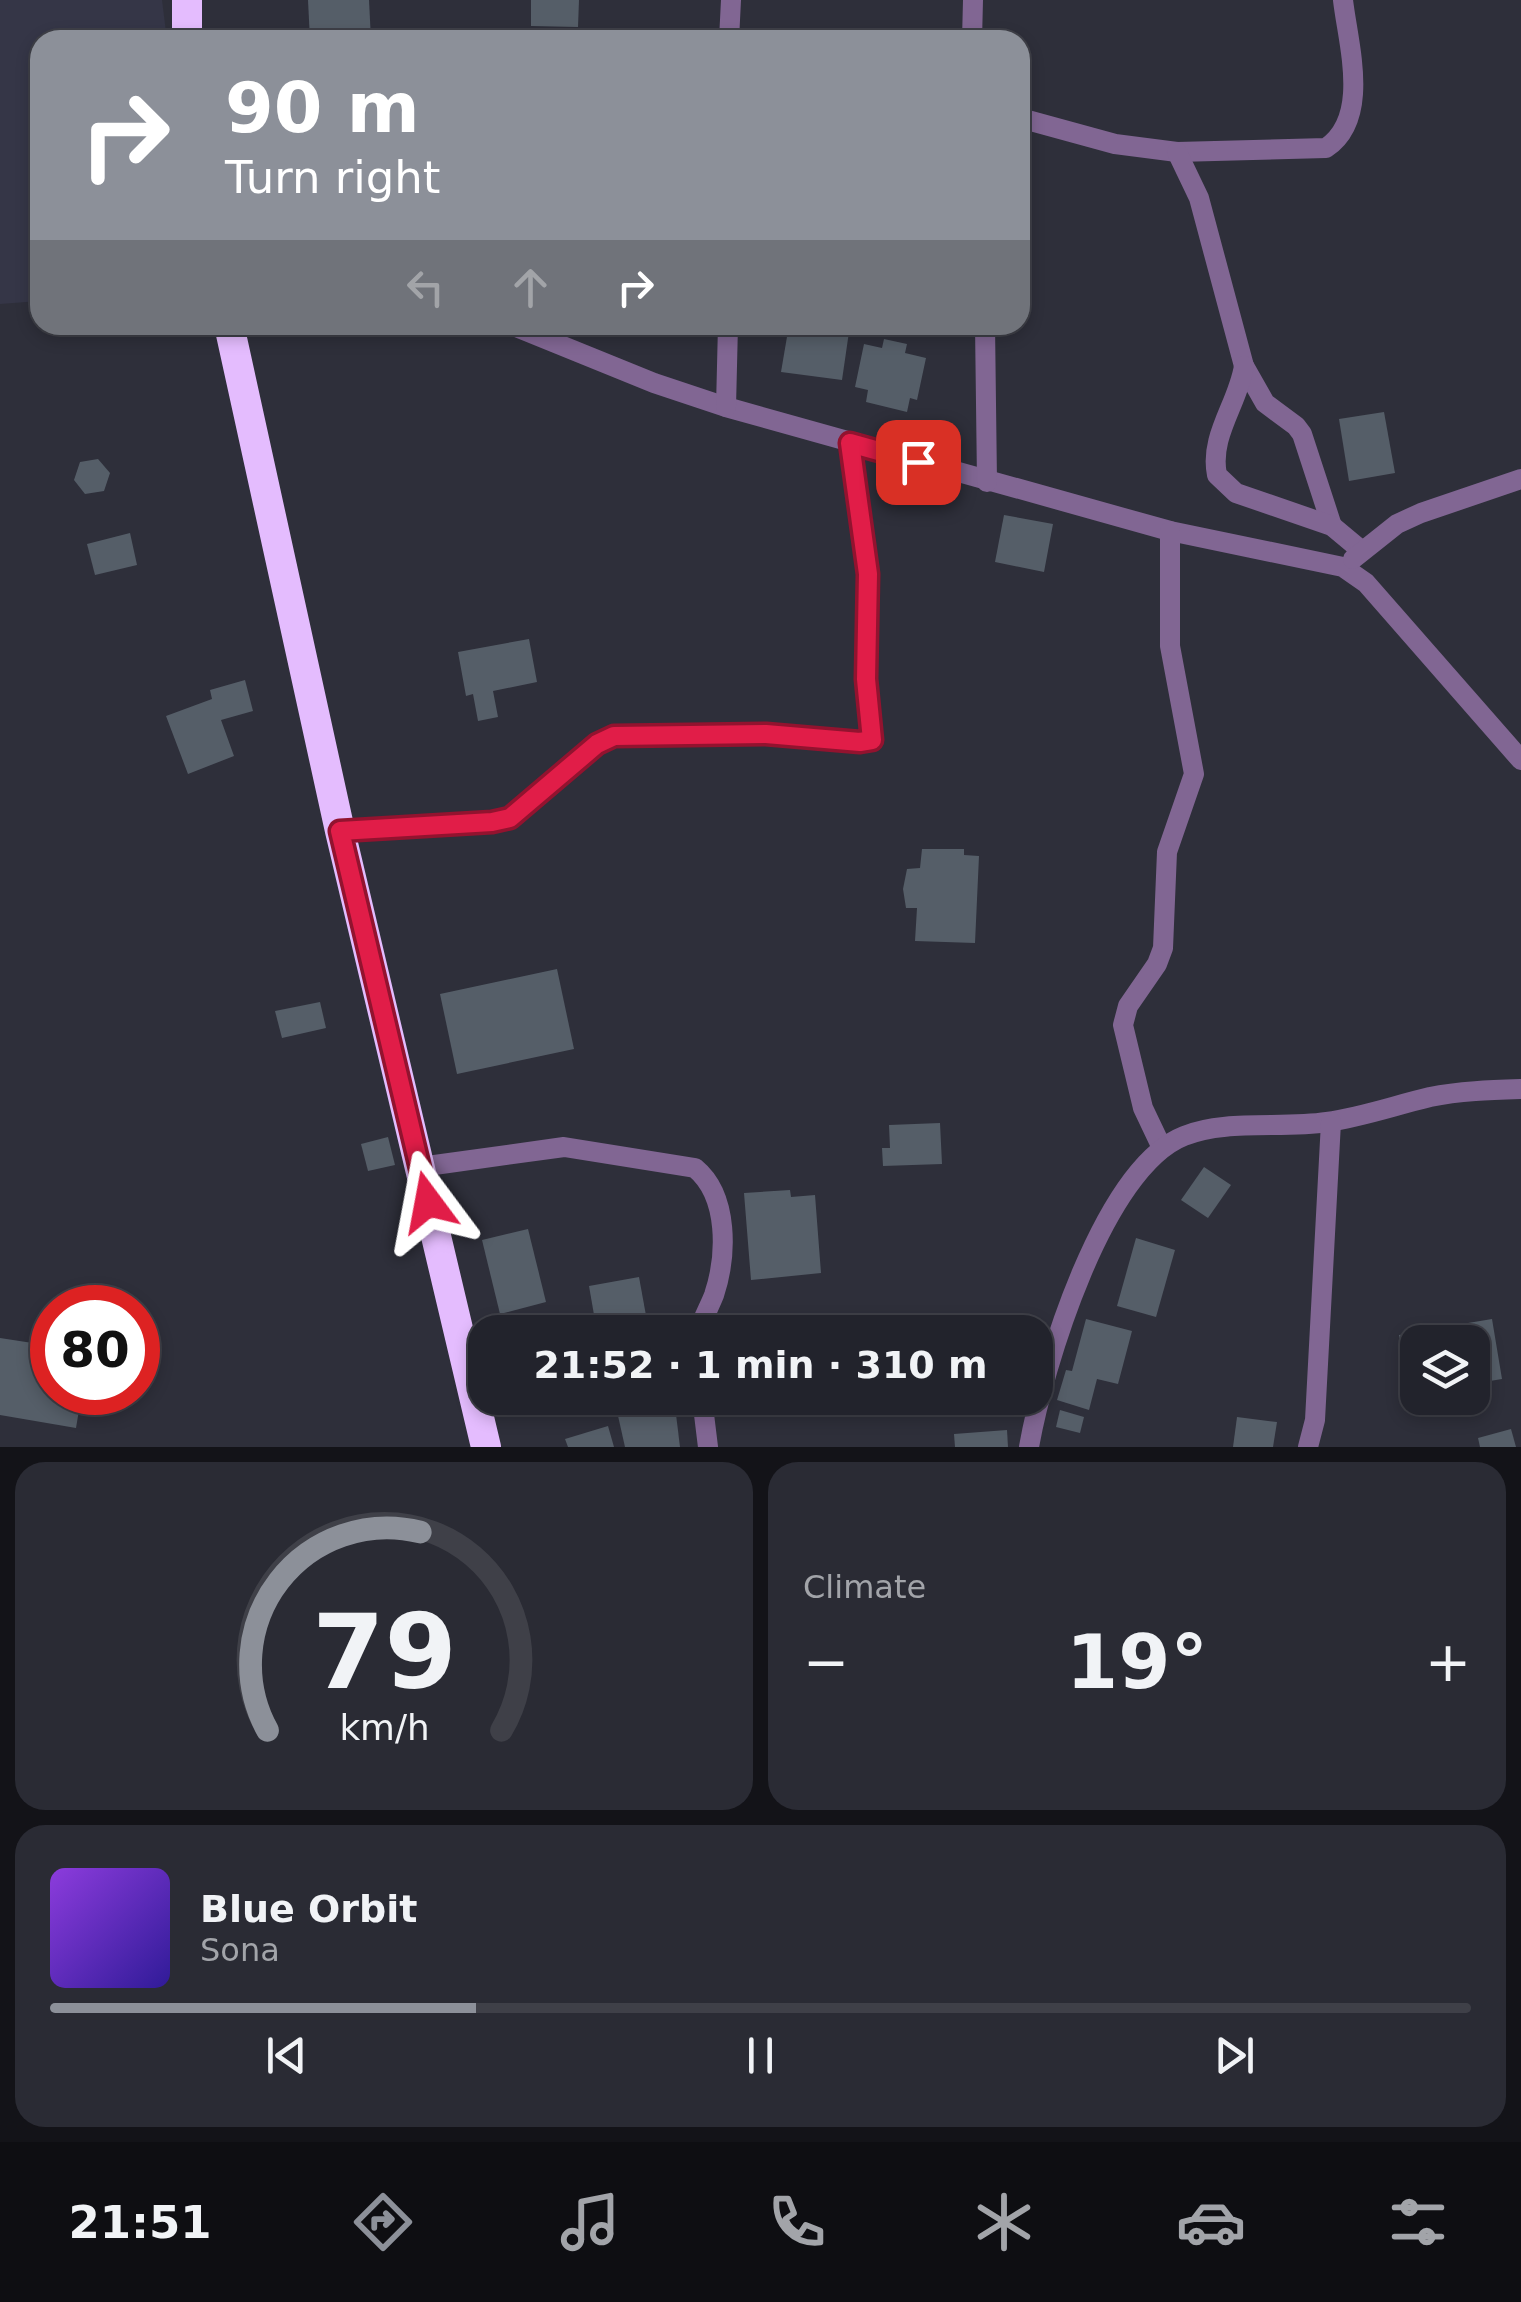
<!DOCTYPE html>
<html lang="en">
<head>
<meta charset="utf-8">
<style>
	body { margin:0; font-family:"DejaVu Sans",sans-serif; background:#2a2b34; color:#f1f3f6; height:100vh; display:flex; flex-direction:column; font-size:38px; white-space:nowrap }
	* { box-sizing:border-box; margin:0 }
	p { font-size:32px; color:#a2a4a9 }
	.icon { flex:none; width:55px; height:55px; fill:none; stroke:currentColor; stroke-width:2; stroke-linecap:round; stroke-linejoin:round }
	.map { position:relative; height:1447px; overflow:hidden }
	.side { display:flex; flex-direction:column; gap:15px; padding:15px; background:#131318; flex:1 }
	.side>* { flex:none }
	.guide { position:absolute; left:30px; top:30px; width:1000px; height:305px; border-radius:30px; box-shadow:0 5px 15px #0003,0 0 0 2px #3f4048; background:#8c9099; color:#fff; overflow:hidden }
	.fabs { position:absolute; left:1400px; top:1325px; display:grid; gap:20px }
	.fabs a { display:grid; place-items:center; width:90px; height:90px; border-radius:20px; background:#22232c; box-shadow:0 5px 15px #0003,0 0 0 2px #3f4048; font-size:50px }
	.speed { position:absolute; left:30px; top:1285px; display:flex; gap:20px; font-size:50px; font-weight:700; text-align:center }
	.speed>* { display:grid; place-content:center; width:130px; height:130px; border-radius:50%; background:#22232c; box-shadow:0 5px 15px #0003,0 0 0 2px #3f4048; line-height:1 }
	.speed .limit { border:15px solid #d22; background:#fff; color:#111 }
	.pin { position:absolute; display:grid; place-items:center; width:85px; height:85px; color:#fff; margin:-42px; border-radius:20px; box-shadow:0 5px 15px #0006 }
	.me { position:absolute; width:110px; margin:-55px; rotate:347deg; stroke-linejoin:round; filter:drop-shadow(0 0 8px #0008) }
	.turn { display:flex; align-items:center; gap:35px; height:210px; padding:0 30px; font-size:45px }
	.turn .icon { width:130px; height:130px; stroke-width:2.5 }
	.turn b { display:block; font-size:70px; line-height:85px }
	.lanes { display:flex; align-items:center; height:95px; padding:0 30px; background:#0003; justify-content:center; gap:50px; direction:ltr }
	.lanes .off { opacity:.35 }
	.big { font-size:75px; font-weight:700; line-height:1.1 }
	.side .card { flex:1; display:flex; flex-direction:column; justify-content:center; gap:15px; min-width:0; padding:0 35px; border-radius:30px; background:#2a2b34 }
	.side .dial { align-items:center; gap:0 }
	.dial svg { height:260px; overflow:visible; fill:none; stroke:#3f4048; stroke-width:7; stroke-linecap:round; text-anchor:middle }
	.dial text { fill:#f1f3f6; stroke:none }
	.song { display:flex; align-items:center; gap:30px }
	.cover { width:120px; height:120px; border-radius:15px; background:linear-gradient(135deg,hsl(270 70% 55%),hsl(250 70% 35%)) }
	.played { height:10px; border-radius:5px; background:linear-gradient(90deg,#8c9099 30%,#3f4048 30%) }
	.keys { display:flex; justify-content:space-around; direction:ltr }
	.heat { display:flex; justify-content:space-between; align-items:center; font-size:55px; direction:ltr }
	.side .tiles { flex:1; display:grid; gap:15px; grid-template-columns:1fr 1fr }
	.card:last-child { grid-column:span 2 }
	.trip { position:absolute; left:468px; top:1315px; width:585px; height:100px; border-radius:30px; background:#22232c; box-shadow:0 5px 15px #0003,0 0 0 2px #3f4048; font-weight:700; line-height:100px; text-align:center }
	.dock { display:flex; height:160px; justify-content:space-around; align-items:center; background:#0e0e12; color:#a2a4a9 }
	.dock .icon { width:70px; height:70px }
	.dock .current { color:#8c9099 }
	.dock b { font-size:45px; color:#f1f3f6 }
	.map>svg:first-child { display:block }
	.built { fill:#353647 }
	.building { fill:#555e68 }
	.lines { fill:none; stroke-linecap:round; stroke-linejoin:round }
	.street { stroke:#816693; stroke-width:20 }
	.highway { stroke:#e4bcfe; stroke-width:30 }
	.route-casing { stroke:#92132f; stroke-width:25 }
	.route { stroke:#e11d48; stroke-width:18 }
</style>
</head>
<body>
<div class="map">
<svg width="1521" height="1447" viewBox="0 0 1521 1447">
	<rect width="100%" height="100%" fill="#2e2f3a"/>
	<polygon class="built" points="0,0 162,0 167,40 40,40 40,301 0,304"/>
	<g class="building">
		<polygon points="308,0 369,0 371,40 310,40"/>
		<polygon points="531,0 579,0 578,27 531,26"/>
		<polygon points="29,270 40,270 40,289 29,290"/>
		<polygon points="789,325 850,325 842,380 781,372"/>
		<polygon points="884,339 907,344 905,353 926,358 917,400 910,398 907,412 866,402 868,390 855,387 864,344 882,348"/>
		<polygon points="1384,412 1395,473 1349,481 1339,419"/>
		<polygon points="98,459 110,473 104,491 85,494 74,480 80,462"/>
		<polygon points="1004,515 1053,524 1044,572 995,562"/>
		<polygon points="130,533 137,565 95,575 87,544"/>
		<polygon points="529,639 537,682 493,691 498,717 478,721 473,694 466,696 458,652"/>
		<polygon points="245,680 253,711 221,720 234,756 188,774 166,716 212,699 210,690"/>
		<polygon points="922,849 964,849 964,855 979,856 975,943 915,941 917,908 906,908 903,889 907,869 920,868"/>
		<polygon points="557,969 574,1049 457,1074 440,994"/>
		<polygon points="320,1002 326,1028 282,1038 275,1011"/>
		<polygon points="940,1123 942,1164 883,1166 882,1148 890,1148 889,1125"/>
		<polygon points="388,1137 395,1165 368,1171 361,1144"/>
		<polygon points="1204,1167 1231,1185 1208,1218 1181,1200"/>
		<polygon points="790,1190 791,1197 815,1195 821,1273 751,1280 744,1193"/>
		<polygon points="528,1229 546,1302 500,1314 482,1240"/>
		<polygon points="1136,1238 1175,1250 1156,1317 1117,1306"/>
		<polygon points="639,1277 649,1332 597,1332 589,1286"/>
		<polygon points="1086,1319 1132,1331 1118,1384 1097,1379 1089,1410 1057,1400 1066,1370 1072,1371"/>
		<polygon points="1492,1319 1502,1379 1472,1384 1472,1342 1441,1342 1438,1328"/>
		<polygon points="1435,1330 1437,1342 1418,1342 1418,1398 1443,1398 1444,1402 1408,1407 1399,1335"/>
		<polygon points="0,1338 52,1346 52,1392 82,1392 76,1428 0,1415"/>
		<polygon points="614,1398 674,1398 680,1447 625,1447"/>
		<polygon points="1060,1410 1084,1417 1080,1433 1056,1427"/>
		<polygon points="1237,1417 1277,1422 1273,1447 1233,1447"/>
		<polygon points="608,1426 614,1447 568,1447 565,1439"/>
		<polygon points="1511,1429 1516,1447 1480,1447 1478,1438"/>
		<polygon points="1007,1430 1008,1447 955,1447 954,1434"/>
	</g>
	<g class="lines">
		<g class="street">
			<polyline points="729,40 731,0"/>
			<polyline points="972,40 973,0"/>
			<path d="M1020 118 1115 144 1177 152 1326 148C1371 118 1348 44 1343 0"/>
			<polyline points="1177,152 1199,198 1244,366 1265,403 1296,426 1302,434 1332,526"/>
			<polyline points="511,325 654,383 726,407 1170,531 1343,567 1366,583 1521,760"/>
			<polyline points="985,325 987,482"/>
			<path d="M1244 366C1238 404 1209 436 1217 475L1236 493 1332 526 1362 551"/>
			<polyline points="726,407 728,325"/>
			<polyline points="1353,559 1397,524 1421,513 1521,479"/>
			<polyline points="340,831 493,822 510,818 597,744 614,736 766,734 859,742 872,740 866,679 868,573 850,443"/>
			<polyline points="1162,1148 1143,1108 1123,1025 1128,1006 1157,964 1163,948 1167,852 1194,774 1170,646 1170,531"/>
			<path d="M420 1167 564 1147 695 1168C729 1196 727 1256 714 1295 709 1308 702 1319 699 1332"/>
			<polyline points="702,1398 708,1447"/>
			<path d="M1029 1447C1043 1367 1103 1168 1184 1136 1225 1119 1283 1129 1327 1122 1362 1117 1396 1105 1430 1097 1460 1091 1491 1090 1521 1089"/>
			<polyline points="1308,1447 1315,1420 1331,1122"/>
		</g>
		<g class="highway">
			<polyline points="187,0 187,40"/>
			<polyline points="229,325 340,831 486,1447"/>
		</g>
	</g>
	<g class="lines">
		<defs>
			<polyline id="route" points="428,1202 340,831 492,822 510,818 597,744 614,736 766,734 860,742 872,740 866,679 868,574 850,443 918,462"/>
		</defs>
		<use href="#route" class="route-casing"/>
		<use href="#route" class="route"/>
	</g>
</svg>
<div class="fabs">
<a><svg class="icon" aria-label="layers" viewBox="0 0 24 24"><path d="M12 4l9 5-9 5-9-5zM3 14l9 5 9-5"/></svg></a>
</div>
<div class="speed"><div class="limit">80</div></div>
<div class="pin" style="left:918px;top:462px;background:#d93025"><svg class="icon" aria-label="arrive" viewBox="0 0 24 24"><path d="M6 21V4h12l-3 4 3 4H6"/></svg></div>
<svg class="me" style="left:428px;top:1202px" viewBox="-20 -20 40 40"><path d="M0-17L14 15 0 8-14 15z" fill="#e11d48" stroke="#fff" stroke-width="4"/></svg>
<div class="trip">21:52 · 1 min · 310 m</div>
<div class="guide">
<div class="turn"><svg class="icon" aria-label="right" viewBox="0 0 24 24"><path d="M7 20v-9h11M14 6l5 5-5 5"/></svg><div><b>90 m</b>Turn right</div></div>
<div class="lanes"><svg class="icon off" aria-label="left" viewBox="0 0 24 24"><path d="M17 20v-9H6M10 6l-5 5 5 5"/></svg><svg class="icon off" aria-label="ahead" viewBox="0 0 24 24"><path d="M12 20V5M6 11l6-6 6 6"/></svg><svg class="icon" aria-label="right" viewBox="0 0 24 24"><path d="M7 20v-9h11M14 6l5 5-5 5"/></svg></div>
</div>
</div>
<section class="side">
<div class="tiles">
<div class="card dial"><svg viewBox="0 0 100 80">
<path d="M14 69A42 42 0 1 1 86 69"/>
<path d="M14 69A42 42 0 0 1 61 8" stroke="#8c9099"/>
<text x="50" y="56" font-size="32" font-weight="700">79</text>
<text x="50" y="72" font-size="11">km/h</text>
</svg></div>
<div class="card"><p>Climate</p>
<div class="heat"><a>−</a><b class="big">19°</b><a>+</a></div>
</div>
<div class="card">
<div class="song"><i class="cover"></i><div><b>Blue Orbit</b><p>Sona</p></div></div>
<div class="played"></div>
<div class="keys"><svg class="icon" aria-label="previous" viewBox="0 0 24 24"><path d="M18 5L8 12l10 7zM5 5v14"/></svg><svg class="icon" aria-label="pause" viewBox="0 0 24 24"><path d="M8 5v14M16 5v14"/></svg><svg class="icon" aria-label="next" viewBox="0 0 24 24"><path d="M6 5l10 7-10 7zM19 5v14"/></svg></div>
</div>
</div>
</section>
<nav class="dock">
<b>21:51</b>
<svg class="icon current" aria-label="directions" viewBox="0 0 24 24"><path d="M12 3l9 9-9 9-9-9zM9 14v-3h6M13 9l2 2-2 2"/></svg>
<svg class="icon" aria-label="music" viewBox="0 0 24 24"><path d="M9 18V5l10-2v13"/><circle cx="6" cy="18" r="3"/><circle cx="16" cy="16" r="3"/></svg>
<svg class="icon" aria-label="phone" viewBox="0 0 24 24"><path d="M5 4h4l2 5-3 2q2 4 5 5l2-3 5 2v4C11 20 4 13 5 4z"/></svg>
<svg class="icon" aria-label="climate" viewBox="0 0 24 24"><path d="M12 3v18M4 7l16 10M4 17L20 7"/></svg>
<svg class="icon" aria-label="car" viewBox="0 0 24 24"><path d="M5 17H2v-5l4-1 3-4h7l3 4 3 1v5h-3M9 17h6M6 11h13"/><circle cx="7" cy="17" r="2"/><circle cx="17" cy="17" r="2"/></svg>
<svg class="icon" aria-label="filters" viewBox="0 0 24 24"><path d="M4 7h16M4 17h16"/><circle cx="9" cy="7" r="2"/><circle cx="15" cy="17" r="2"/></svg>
</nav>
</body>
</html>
